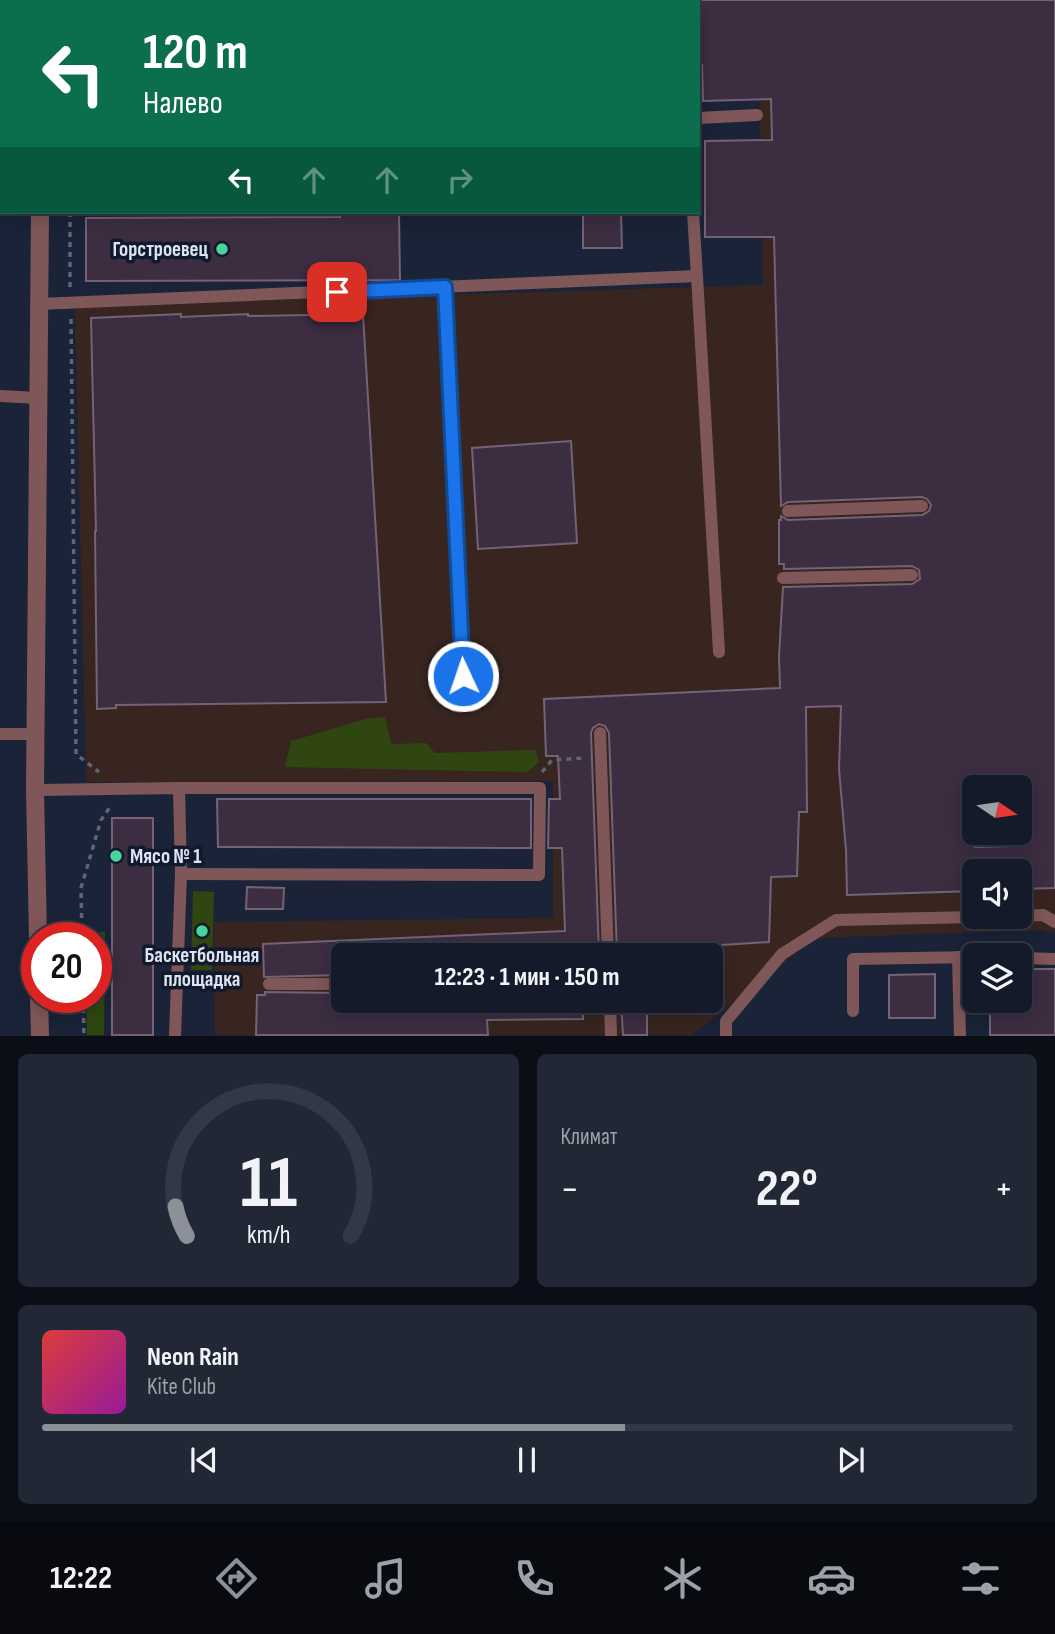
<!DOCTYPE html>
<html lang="ru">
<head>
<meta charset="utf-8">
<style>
	body { margin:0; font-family:"Sofia Sans Condensed",sans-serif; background:#212735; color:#f1f3f6; height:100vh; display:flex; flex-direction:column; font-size:26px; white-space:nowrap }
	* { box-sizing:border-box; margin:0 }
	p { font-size:23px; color:#9da1a8 }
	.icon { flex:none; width:38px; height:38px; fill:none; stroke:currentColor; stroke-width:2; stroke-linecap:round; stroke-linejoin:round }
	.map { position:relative; height:1036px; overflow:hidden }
	.side { display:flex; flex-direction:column; gap:18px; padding:18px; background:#0b0e17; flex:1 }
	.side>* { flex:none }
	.hud { position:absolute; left:0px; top:0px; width:700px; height:214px; box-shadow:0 4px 18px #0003,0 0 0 2px #333846; background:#0b6e4f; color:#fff; overflow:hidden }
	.needle { width:46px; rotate:103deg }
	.buttons { position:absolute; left:962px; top:775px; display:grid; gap:14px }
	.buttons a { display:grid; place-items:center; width:70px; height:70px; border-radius:10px; background:#141a29; box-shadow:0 4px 18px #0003,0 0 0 2px #333846; font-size:35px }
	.speed { position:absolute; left:21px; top:922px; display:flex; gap:14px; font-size:35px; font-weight:700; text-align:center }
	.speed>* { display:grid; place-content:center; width:91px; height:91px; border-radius:50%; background:#141a29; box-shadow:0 4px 18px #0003,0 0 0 2px #333846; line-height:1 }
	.speed .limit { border:10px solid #d22; background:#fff; color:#111 }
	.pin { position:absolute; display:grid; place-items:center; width:60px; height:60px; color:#fff; margin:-30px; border-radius:14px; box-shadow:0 4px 10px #0006 }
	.me { position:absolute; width:77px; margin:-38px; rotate:357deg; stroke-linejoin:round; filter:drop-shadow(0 0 5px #0008) }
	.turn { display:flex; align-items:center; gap:24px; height:147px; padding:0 28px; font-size:32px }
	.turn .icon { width:91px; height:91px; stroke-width:2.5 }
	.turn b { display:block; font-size:49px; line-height:60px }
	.lanes { display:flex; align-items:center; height:66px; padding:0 28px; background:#0003; justify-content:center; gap:35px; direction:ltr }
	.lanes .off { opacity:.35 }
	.big { font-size:52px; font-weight:700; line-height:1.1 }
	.side .tile { flex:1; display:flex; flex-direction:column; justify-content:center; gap:10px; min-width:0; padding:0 24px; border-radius:10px; background:#212735 }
	.side .dial { align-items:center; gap:0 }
	.dial svg { height:182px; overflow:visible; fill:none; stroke:#333846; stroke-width:7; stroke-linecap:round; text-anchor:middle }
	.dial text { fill:#f1f3f6; stroke:none }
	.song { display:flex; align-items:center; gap:21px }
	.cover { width:84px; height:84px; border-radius:10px; background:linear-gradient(135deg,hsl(0 70% 55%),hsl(300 70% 35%)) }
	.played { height:7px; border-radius:4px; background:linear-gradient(90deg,#8c9099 60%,#333846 60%) }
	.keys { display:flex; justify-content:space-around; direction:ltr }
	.heat { display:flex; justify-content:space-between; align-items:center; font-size:38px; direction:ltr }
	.side .tiles { flex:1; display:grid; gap:18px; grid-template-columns:1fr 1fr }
	.tile:last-child { grid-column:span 2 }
	.trip { position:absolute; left:331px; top:943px; width:392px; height:70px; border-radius:10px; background:#141a29; box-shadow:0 4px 18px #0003,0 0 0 2px #333846; font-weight:700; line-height:70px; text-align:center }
	.menu { display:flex; height:112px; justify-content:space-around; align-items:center; background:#080a10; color:#9da1a8 }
	.menu .icon { width:49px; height:49px }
	.menu .selected { color:#8c9099 }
	.menu b { font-size:32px; color:#f1f3f6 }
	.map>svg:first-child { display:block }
	.industrial { fill:#382520; fill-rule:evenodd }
	.green { fill:#304611 }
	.building { fill:#3c2d41; stroke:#736278; stroke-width:2; fill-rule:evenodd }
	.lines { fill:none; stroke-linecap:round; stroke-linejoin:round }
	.path { stroke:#5d6577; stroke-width:3.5; stroke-dasharray:5 5; stroke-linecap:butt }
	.service { stroke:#7f5758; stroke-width:12 }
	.minor { stroke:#7f5758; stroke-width:18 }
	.route-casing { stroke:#114b97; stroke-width:18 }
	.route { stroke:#1a73e8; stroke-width:12 }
	.poi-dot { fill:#4ad49c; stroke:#11192c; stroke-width:2.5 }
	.labels { text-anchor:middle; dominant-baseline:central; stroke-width:7; stroke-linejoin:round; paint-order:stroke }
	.poi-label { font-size:21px; font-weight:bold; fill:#dde3f1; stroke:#11192c; text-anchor:end }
</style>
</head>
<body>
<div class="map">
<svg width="1055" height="1036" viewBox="0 0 1055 1036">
	<rect width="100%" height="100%" fill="#1a2337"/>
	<path class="industrial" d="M758 0 1055 351V933L1039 930 815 938 692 1035H215L214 922 553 918V781L86 782 75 306 763 285ZM975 788H1020V833H975ZM975 872H1020V917H975ZM343 956H710V1001H343Z"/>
	<g class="green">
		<polygon points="385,717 391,744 426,743 435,753 535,750 539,762 527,772 285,767 291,741 366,719"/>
		<polygon points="193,891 214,892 212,970 191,970"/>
		<polygon points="105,931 104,1035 87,1035 86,998 96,998 96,938 86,937"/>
	</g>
	<g class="building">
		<path d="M698 0H1055V888L1020 889V872H975V891L847 895 846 850 839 769 841 706 806 707 807 812H799L797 876 771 877 769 942 644 950V956H619L617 954 609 733 605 726 599 724 593 728 591 733 599 954 343 956V975L264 977 263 944 565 931 562 848H548L549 799H560L558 756H546L544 699 780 688 779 657 783 587 912 584 920 579 919 570 912 566 784 569V564H779V520H781V516L788 520 922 515 929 511 931 505 927 499 922 497 788 502 781 506 774 237H705V141L772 140 771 99 703 101 702 65H698ZM975 788H1020V846L975 847Z"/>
		<polygon points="340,212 399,212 400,280 86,281 86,218 340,217"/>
		<polygon points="583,212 621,212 622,248 583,248"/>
		<polygon points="181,314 181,317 248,314 248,316 363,314 386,702 116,705 116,708 97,709 95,531 96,531 91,318"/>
		<polygon points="571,441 577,543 478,549 472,448"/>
		<polygon points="217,799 531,799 531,848 218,847"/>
		<rect x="112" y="818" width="41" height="217"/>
		<polygon points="247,887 284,888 283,909 246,909"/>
		<polygon points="1020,969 1055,969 1055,1035 990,1035 990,1001 1020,1001"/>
		<polygon points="935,974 935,1018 889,1018 889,975"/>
		<polygon points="265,992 343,993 343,1001 583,1001 583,1019 487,1020 488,1035 256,1035 257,995 265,995"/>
		<polygon points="621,1001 647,1001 647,1035 623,1035"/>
	</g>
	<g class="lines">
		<g class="path">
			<polyline points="67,2 67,0"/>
			<polyline points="70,212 70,287"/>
			<polyline points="71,319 76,754 99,772"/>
			<polyline points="542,772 552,760 585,758"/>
			<polyline points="82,938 81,888 101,820 110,807"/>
			<polyline points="83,998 84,1036"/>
		</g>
		<g class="service">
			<polyline points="594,2 594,0"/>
			<polyline points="698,118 757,115"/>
			<polyline points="0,156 2,156"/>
			<polyline points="693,212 697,276"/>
			<polyline points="445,287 463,676"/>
			<polyline points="39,304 697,276 719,652"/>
			<polyline points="0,396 38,398"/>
			<polyline points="788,511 922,506"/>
			<polyline points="783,578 912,575"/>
			<polyline points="600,733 608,956"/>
			<polyline points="0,734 36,734"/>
			<polyline points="179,788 540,788 539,875 181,874"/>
			<polyline points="35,790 179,788 181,874 175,1036"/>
			<polyline points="1020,916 1043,915 1055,922"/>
			<polyline points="958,957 960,1036"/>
			<polyline points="1020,958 1055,959"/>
			<polyline points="269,984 343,984"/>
			<polyline points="610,1001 611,1036"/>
			<polyline points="853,1011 853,959 975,957"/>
			<polyline points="726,1036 726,1021 782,954 836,920 975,917"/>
		</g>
		<g class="minor">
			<polyline points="40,2 40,0"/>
			<polyline points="38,938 35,790 40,212"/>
			<polyline points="39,998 40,1036"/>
		</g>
	</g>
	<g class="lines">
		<defs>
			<polyline id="route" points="337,292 445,287 463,676"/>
		</defs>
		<use href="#route" class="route-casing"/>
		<use href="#route" class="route"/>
	</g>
	<g class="poi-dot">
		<circle cx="222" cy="249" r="7"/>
		<circle cx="116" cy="856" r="7"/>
		<circle cx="202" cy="931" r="7"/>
	</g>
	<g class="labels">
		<g class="poi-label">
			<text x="208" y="249">Горстроевец</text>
			<text x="130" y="856" text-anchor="start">Мясо № 1</text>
			<text x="202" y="955" text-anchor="middle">Баскетбольная<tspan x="202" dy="24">площадка</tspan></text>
		</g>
	</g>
</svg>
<div class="buttons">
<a><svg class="needle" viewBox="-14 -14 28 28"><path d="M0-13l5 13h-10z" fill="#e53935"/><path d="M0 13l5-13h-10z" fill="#9da1a8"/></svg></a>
<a><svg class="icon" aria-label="sound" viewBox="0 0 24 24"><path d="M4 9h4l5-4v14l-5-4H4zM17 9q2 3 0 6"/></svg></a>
<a><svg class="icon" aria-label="layers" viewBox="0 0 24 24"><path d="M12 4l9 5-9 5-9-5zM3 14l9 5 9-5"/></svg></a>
</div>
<div class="speed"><div class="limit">20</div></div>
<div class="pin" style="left:337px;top:292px;background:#d93025"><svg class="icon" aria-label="arrive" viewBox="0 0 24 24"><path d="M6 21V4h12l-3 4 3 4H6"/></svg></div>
<svg class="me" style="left:463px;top:676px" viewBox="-20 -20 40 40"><circle r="17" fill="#1a73e8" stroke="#fff" stroke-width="3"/><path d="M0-11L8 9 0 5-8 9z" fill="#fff"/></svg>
<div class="trip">12:23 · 1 мин · 150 m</div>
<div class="hud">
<div class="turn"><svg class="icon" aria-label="left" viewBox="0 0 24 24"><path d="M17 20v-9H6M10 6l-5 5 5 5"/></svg><div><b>120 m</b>Налево</div></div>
<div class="lanes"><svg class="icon" aria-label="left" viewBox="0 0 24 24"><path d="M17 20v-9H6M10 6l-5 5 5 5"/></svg><svg class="icon off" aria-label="ahead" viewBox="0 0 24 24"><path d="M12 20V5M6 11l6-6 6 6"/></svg><svg class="icon off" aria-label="ahead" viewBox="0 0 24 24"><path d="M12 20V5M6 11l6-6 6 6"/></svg><svg class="icon off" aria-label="right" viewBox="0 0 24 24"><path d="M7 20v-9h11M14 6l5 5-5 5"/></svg></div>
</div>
</div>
<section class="side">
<div class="tiles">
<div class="tile dial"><svg viewBox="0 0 100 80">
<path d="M14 69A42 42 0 1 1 86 69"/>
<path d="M14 69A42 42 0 0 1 9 56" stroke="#8c9099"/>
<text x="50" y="56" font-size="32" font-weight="700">11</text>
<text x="50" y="72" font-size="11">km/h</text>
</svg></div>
<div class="tile"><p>Климат</p>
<div class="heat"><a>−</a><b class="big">22°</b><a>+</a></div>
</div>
<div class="tile">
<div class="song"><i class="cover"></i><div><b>Neon Rain</b><p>Kite Club</p></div></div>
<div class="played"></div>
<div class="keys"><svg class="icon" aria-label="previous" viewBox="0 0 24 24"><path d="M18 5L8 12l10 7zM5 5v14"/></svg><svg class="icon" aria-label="pause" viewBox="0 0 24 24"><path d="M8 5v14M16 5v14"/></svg><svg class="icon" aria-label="next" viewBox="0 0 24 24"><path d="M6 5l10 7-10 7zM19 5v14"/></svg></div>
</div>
</div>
</section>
<nav class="menu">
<b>12:22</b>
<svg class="icon selected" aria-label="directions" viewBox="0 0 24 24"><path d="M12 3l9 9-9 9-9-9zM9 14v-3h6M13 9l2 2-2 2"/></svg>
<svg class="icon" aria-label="music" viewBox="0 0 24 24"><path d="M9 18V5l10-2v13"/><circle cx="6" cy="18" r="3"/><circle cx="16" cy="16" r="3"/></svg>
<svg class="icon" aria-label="phone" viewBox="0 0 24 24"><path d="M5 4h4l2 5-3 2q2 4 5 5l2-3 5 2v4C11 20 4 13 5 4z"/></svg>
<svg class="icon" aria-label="climate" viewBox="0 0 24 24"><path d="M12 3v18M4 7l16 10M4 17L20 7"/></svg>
<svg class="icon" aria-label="car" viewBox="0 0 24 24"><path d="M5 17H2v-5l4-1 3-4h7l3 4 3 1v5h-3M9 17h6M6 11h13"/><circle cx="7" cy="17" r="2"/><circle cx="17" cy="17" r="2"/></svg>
<svg class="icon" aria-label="filters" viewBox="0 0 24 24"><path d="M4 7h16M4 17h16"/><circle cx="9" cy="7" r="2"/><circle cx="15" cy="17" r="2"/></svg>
</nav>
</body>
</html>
